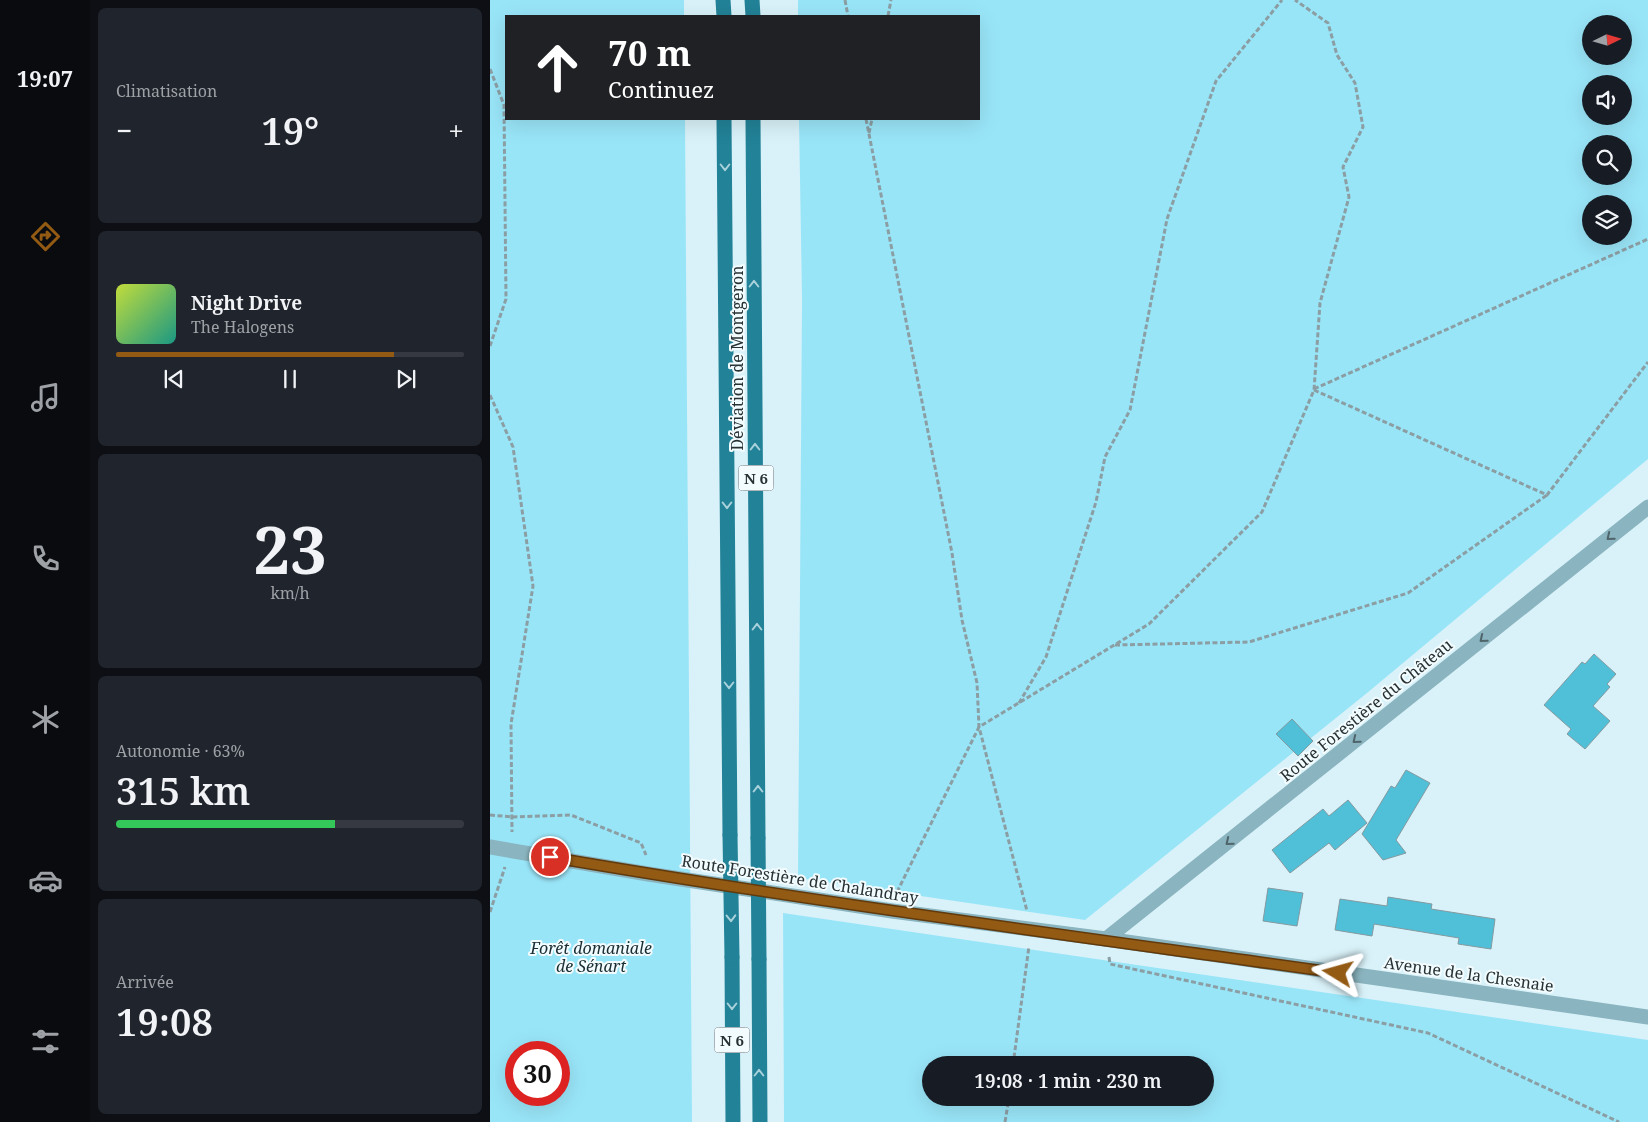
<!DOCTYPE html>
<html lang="fr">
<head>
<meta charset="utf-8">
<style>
	body { margin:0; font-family:"Noto Serif",serif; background:#20242c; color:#f1f3f6; height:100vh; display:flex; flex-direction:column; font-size:19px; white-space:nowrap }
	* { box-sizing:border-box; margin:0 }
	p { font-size:16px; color:#9ea1a6 }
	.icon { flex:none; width:28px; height:28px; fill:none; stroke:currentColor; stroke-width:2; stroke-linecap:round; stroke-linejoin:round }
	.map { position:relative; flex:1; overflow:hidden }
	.sheet { display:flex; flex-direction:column; gap:8px; padding:8px; background:#0d0f14; width:400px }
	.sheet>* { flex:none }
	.hud { position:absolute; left:15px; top:15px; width:475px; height:105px; border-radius:0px; box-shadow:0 5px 20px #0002; background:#202124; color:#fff; overflow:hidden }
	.needle { width:32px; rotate:85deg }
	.fabs { position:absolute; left:1092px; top:15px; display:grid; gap:10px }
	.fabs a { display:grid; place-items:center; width:50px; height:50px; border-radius:50%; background:#171b24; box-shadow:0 5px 20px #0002; font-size:25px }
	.speed { position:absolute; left:15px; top:1041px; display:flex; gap:10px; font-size:25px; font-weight:700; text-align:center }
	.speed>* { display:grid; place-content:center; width:65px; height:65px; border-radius:50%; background:#171b24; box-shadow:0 5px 20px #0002; line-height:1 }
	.speed .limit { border:8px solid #d22; background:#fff; color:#111 }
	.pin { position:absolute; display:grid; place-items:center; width:42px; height:42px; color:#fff; margin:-21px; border:2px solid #fff; border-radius:50%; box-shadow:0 1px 5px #0007 }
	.me { position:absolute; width:55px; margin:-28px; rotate:278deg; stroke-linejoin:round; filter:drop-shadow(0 0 4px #0008) }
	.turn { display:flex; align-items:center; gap:18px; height:105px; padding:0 20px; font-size:22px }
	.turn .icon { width:65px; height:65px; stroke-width:2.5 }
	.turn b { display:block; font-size:35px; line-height:42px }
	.big { font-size:38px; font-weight:600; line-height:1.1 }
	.sheet .widget { flex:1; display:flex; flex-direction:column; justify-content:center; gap:8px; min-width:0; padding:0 18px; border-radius:8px; background:#20242c }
	.sheet .dial { align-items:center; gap:0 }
	.dial b { font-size:65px; line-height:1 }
	.song { display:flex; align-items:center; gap:15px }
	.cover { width:60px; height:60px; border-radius:8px; background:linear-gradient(135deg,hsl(70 70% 55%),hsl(170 70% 35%)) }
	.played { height:5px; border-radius:2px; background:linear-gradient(90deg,#935a14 80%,#363941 80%) }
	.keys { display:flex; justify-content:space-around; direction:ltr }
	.heat { display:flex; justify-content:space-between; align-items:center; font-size:28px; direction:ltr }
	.charge { height:8px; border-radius:4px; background:linear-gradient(90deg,#34c759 63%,#363941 0) }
	.trip { position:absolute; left:432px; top:1056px; width:292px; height:50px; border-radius:25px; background:#171b24; box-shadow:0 5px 20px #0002; font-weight:600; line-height:50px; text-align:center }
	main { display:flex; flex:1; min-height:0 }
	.dock { display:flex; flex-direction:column; width:90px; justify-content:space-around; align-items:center; background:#090b0e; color:#9ea1a6 }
	.dock .icon { width:35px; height:35px }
	.dock .selected { color:#935a14 }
	.dock b { font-size:22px; color:#f1f3f6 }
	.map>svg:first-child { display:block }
	.green { fill:#99e5f8; fill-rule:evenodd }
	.building { fill:#50bfd8; stroke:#839aa0 }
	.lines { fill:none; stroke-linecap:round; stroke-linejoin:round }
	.path { stroke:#8b9ea3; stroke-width:3; stroke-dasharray:5 2.5; stroke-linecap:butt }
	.minor { stroke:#8ab4bf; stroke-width:15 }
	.primary { stroke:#228297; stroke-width:15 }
	.primary-bridge { stroke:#228297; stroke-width:15 }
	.oneway { stroke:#a9d1db }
	.oneway2 { stroke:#4f656b }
	.route-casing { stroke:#603a0d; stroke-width:12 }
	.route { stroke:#935a14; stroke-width:9 }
	.labels { text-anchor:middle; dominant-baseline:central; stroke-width:4; stroke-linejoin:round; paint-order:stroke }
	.shield { fill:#f2fcff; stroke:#646d70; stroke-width:1 }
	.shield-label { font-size:15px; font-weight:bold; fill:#273033 }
	.street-label { font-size:16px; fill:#273033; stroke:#f2fcff }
	.park-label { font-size:16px; font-style:italic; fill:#192d32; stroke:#f2fcff }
</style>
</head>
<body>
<main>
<nav class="dock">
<b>19:07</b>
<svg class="icon selected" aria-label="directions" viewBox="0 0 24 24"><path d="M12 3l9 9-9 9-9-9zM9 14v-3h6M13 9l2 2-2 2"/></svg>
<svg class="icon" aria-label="music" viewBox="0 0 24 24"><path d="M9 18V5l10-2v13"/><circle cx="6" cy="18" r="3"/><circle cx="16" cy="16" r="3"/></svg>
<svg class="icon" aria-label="phone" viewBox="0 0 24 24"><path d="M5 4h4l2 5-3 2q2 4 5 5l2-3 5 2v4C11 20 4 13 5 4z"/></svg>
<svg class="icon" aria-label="climate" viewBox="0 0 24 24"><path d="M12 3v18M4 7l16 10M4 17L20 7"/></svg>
<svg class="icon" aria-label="car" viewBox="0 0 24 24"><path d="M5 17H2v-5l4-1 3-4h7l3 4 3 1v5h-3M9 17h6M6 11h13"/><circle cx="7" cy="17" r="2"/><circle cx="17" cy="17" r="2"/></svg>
<svg class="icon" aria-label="filters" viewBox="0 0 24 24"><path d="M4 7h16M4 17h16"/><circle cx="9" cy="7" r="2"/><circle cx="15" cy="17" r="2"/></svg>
</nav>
<section class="sheet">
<div class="widget"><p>Climatisation</p>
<div class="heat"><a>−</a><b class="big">19°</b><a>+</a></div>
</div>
<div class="widget">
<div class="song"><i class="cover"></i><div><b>Night Drive</b><p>The Halogens</p></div></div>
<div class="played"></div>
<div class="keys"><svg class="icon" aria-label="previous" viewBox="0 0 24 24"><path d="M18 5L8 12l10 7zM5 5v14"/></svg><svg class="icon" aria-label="pause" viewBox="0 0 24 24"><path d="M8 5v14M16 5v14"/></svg><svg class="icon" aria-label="next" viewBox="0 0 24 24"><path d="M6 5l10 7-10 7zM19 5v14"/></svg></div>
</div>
<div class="widget dial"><b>23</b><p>km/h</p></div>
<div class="widget"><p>Autonomie · 63%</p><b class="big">315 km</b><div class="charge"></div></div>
<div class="widget"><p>Arrivée</p><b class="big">19:08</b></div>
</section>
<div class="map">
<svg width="1158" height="1122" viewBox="0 0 1158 1122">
	<rect width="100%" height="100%" fill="#d9f2f9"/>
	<g class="green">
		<path d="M0 0H194V16H16V119H195L202 1122H0ZM26 1052H69V1095H26Z"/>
		<path d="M308 0H1158V459L877 693 595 920 308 878 312 298 309 119H489V16H308ZM1101 24H1134V56H1101ZM1101 84H1134V116H1101ZM1101 144H1134V176H1101ZM1101 204H1134V236H1101Z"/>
		<path d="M293 913 1158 1040V1122H294ZM441 1065H716V1098H441Z"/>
	</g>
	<g class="building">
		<polygon points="1104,654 1126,674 1117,684 1120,687 1103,706 1120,721 1095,749 1077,734 1081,729 1054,705 1092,662 1095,664"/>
		<polygon points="802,719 823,741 808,756 786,734"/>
		<polygon points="916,770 940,783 906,840 916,853 893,860 872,834 901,786 905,788"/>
		<polygon points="858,800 877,823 845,850 839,843 800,873 782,850 833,809 839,816"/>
		<polygon points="778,888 813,893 807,926 773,921"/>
		<polygon points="898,897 942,904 941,909 1005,919 1001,949 968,944 969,938 884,924 882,936 845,930 850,899 897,906"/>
	</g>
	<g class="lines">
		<g class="path">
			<polyline points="355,0 358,16"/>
			<polyline points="398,16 401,0"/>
			<polyline points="0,69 14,105 16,299 0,346"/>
			<polyline points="376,119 462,553 472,620 487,683 489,727 537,911"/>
			<polyline points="379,133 382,119"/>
			<polyline points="824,389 1158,239"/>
			<polyline points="824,390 1057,495 1158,362"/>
			<polyline points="0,395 23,447 43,586 21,724 22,832"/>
			<polyline points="625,645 759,642 918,593 1057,495"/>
			<polyline points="529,703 556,657 606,502 615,457 640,410 677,219 726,81 792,0"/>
			<polyline points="0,815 23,817 81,815 151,843 156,855"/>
			<polyline points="407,892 489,727 659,624 772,512 824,390 830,303 859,197 853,167 873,127 865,83 847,55 838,23 805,0"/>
			<polyline points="0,912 15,867"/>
			<polyline points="619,957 620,964 938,1033 1129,1122"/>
			<polyline points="523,1065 539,946"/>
			<polyline points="515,1122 519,1098"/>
		</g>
		<g class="minor">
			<polyline points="0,847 158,874 402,911 616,939 1158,1017"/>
			<polyline points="616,939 1158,507"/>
		</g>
		<g class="primary">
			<polyline points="233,0 234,16"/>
			<polyline points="262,0 263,16"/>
			<polyline points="234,119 240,835"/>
			<polyline points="263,119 268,838"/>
			<polyline points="242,957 243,1122"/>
			<polyline points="269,959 270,1122"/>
		</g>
		<g class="primary-bridge">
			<polyline points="240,835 242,957"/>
			<polyline points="268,838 269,959"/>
		</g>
	</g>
	<defs><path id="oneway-chevron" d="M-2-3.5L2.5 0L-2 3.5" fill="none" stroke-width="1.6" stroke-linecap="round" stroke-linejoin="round" transform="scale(1.25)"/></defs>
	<g class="oneway">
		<use href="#oneway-chevron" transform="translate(235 167) rotate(90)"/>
		<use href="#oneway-chevron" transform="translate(264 284) rotate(-90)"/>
		<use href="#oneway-chevron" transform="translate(265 447) rotate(-90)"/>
		<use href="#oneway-chevron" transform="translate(237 505) rotate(90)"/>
		<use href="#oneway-chevron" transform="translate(267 627) rotate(-90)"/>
		<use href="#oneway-chevron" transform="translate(239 685) rotate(90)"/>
		<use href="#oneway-chevron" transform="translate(268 789) rotate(-90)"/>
		<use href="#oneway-chevron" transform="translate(241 918) rotate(89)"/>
		<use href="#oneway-chevron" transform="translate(242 1006) rotate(90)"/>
		<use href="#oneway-chevron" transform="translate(269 1073) rotate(-90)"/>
	</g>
	<g class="oneway2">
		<use href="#oneway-chevron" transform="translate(1120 537) rotate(141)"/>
		<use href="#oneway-chevron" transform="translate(993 639) rotate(141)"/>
		<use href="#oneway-chevron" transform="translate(866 740) rotate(141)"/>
		<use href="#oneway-chevron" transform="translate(739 842) rotate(141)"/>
	</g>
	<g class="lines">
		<defs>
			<path id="route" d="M60 857C322 902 585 936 848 973"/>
		</defs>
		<use href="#route" class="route-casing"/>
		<use href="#route" class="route"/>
	</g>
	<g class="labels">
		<g class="shield">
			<rect x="248.5" y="465.5" width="35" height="25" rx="4"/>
			<rect x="224.5" y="1027.5" width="35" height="25" rx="4"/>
		</g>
		<g class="shield-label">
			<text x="266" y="478">N 6</text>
			<text x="242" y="1040">N 6</text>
		</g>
		<g class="street-label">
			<text transform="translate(247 358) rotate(-90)">Déviation de Montgeron</text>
			<text transform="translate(876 710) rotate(-39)">Route Forestière du Château</text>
			<text transform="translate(310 879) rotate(9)">Route Forestière de Chalandray</text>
			<text transform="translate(979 974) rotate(8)">Avenue de la Chesnaie</text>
		</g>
		<g class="park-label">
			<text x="101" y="948">Forêt domaniale<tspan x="101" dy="18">de Sénart</tspan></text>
		</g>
	</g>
</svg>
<div class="fabs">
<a><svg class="needle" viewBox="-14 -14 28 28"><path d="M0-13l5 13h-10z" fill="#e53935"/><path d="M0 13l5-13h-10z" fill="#9ea1a6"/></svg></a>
<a><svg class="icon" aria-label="sound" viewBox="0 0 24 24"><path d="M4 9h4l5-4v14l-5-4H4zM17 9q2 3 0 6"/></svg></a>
<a><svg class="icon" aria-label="search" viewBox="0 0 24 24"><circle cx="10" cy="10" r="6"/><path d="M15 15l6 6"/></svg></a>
<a><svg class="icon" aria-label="layers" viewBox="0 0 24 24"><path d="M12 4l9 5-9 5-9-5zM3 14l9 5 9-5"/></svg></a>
</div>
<div class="speed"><div class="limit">30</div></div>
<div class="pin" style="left:60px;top:857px;background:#d93025"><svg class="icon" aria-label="arrive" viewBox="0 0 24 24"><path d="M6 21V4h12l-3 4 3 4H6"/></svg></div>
<svg class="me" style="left:848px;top:973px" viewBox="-20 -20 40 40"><path d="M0-17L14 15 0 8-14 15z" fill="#935a14" stroke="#fff" stroke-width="4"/></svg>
<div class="trip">19:08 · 1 min · 230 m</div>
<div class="hud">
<div class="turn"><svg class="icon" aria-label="ahead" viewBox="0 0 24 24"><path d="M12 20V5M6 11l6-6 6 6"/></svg><div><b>70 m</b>Continuez</div></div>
</div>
</div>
</main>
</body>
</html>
